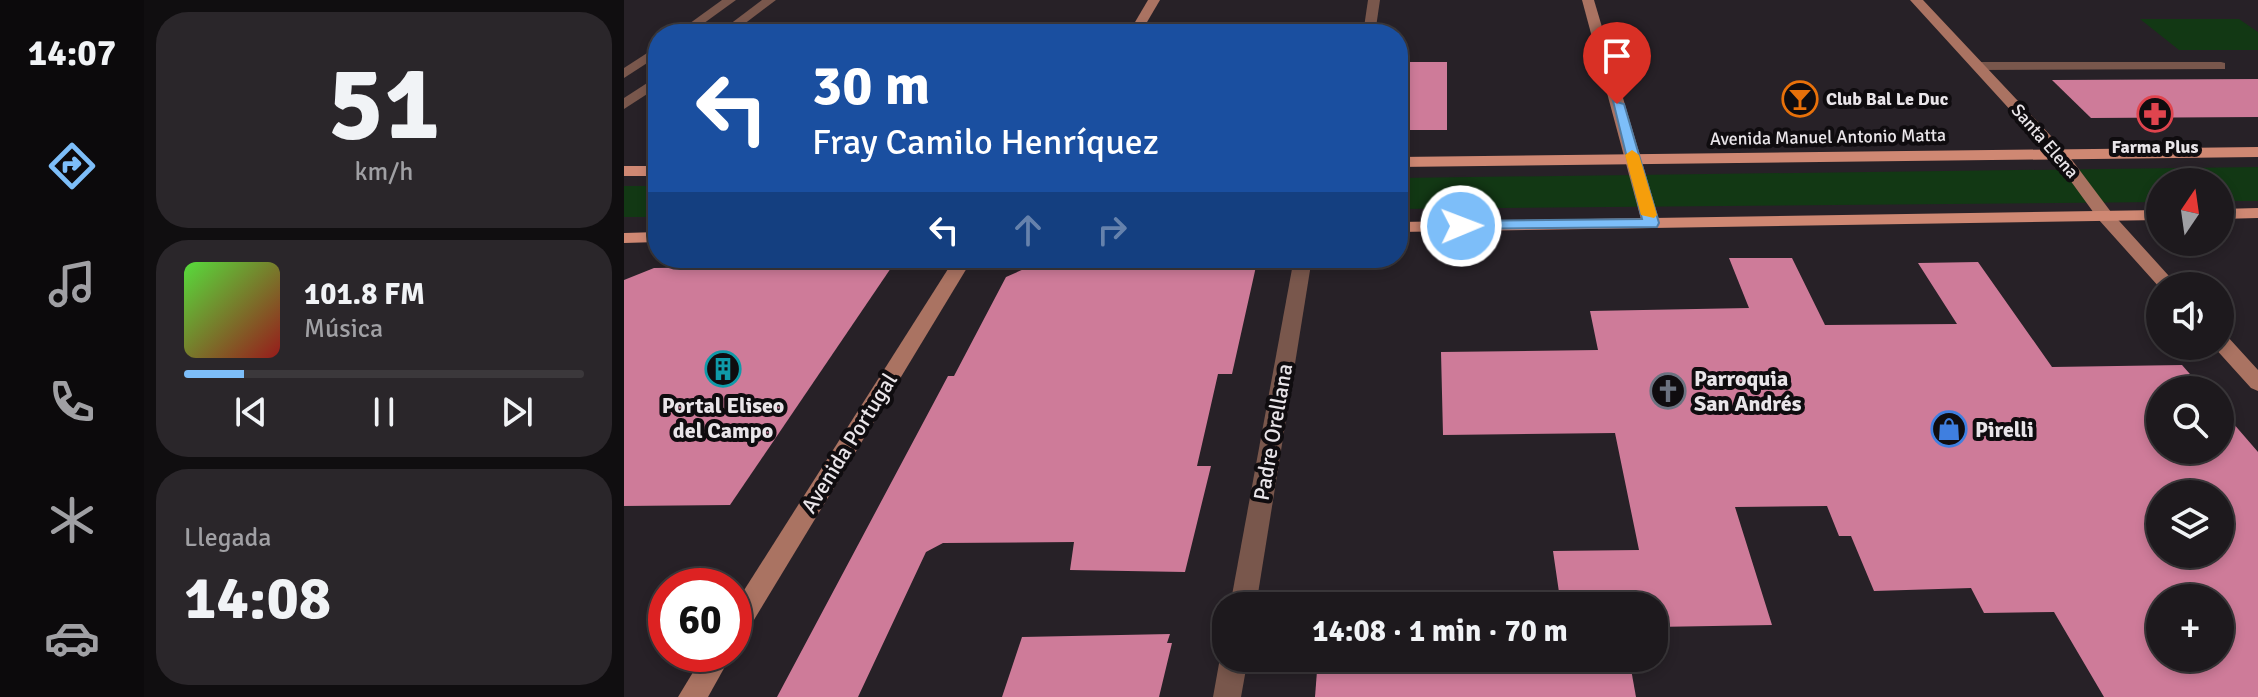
<!DOCTYPE html>
<html lang="es">
<head>
<meta charset="utf-8">
<style>
	body { margin:0; font-family:Signika,sans-serif; background:#2a262a; color:#f1f3f6; height:100vh; display:flex; flex-direction:column; font-size:30px; white-space:nowrap }
	* { box-sizing:border-box; margin:0 }
	p { font-size:26px; color:#a0a0a4 }
	.icon { flex:none; width:44px; height:44px; fill:none; stroke:currentColor; stroke-width:2; stroke-linecap:round; stroke-linejoin:round }
	.map { position:relative; flex:1; overflow:hidden }
	.side { display:flex; flex-direction:column; gap:12px; padding:12px; background:#100e10; width:480px }
	.side>* { flex:none }
	.guide { position:absolute; left:24px; top:24px; width:760px; height:244px; border-radius:32px; box-shadow:0 4px 12px #0003,0 0 0 2px #3b383b; background:#1a4fa0; color:#fff; overflow:hidden }
	.needle { width:52px; rotate:13deg }
	.tools { position:absolute; left:1522px; top:168px; display:grid; gap:16px }
	.tools a { display:grid; place-items:center; width:88px; height:88px; border-radius:50%; background:#1d191d; box-shadow:0 4px 12px #0003,0 0 0 2px #3b383b; font-size:40px }
	.speed { position:absolute; left:24px; top:568px; display:flex; gap:16px; font-size:40px; font-weight:700; text-align:center }
	.speed>* { display:grid; place-content:center; width:104px; height:104px; border-radius:50%; background:#1d191d; box-shadow:0 4px 12px #0003,0 0 0 2px #3b383b; line-height:1 }
	.speed .limit { border:12px solid #d22; background:#fff; color:#111 }
	.pin { position:absolute; display:grid; place-items:center; width:68px; height:68px; color:#fff; margin:-82px -34px; border-radius:50% 50% 50% 0; rotate:-45deg; box-shadow:0 0 8px #0007 }
	.pin .icon { rotate:45deg }
	.me { position:absolute; width:88px; margin:-44px; rotate:89deg; stroke-linejoin:round; filter:drop-shadow(0 0 6px #0008) }
	.turn { display:flex; align-items:center; gap:28px; height:168px; padding:0 32px; font-size:36px }
	.turn .icon { width:104px; height:104px; stroke-width:2.5 }
	.turn b { display:block; font-size:56px; line-height:68px }
	.lanes { display:flex; align-items:center; height:76px; padding:0 32px; background:#0003; justify-content:center; gap:40px; direction:ltr }
	.lanes .off { opacity:.35 }
	.big { font-size:60px; font-weight:700; line-height:1.1 }
	.side .card { flex:1; display:flex; flex-direction:column; justify-content:center; gap:12px; min-width:0; padding:0 28px; border-radius:32px; background:#2a262a }
	.side .dial { align-items:center; gap:0 }
	.dial b { font-size:104px; line-height:1 }
	.song { display:flex; align-items:center; gap:24px }
	.cover { width:96px; height:96px; border-radius:12px; background:linear-gradient(135deg,hsl(110 70% 55%),hsl(0 70% 35%)) }
	.played { height:8px; border-radius:4px; background:linear-gradient(90deg,#7dbef9 15%,#3b383b 15%) }
	.keys { display:flex; justify-content:space-around; direction:ltr }
	.trip { position:absolute; left:588px; top:592px; width:456px; height:80px; border-radius:32px; background:#1d191d; box-shadow:0 4px 12px #0003,0 0 0 2px #3b383b; font-weight:700; line-height:80px; text-align:center }
	main { display:flex; flex:1; min-height:0 }
	.menu { display:flex; flex-direction:column; width:144px; justify-content:space-around; align-items:center; background:#0c0a0c; color:#a0a0a4 }
	.menu .icon { width:56px; height:56px }
	.menu .on { color:#7dbef9 }
	.menu b { font-size:36px; color:#f1f3f6 }
	.map>svg:first-child { display:block }
	.green { fill:#123814 }
	.building { fill:#ce7b99; fill-rule:evenodd }
	.lines { fill:none; stroke-linecap:round; stroke-linejoin:round }
	.lane { fill:#79574c; fill-rule:evenodd }
	.street { fill:#79574c; fill-rule:evenodd }
	.secondary { fill:#aa7362; fill-rule:evenodd }
	.primary { fill:#cf8873; fill-rule:evenodd }
	.route { fill:#7dbef9; stroke:#517ca2; stroke-width:2 }
	.slow { fill:#f59e0b }
	.labels { text-anchor:middle; dominant-baseline:central; stroke-width:8; stroke-linejoin:round; paint-order:stroke }
	.far-poi-label { font-size:18px; font-weight:bold; fill:#e9e5e9; stroke:#0f0c0f; text-anchor:start }
	.far-street-label { font-size:18px; fill:#e9e5e9; stroke:#0f0c0f }
	.poi-label { font-size:22px; font-weight:bold; fill:#e9e5e9; stroke:#0f0c0f; text-anchor:start }
	.street-label { font-size:22px; fill:#e9e5e9; stroke:#0f0c0f }
</style>
</head>
<body>
<main>
<nav class="menu">
<b>14:07</b>
<svg class="icon on" aria-label="directions" viewBox="0 0 24 24"><path d="M12 3l9 9-9 9-9-9zM9 14v-3h6M13 9l2 2-2 2"/></svg>
<svg class="icon" aria-label="music" viewBox="0 0 24 24"><path d="M9 18V5l10-2v13"/><circle cx="6" cy="18" r="3"/><circle cx="16" cy="16" r="3"/></svg>
<svg class="icon" aria-label="phone" viewBox="0 0 24 24"><path d="M5 4h4l2 5-3 2q2 4 5 5l2-3 5 2v4C11 20 4 13 5 4z"/></svg>
<svg class="icon" aria-label="climate" viewBox="0 0 24 24"><path d="M12 3v18M4 7l16 10M4 17L20 7"/></svg>
<svg class="icon" aria-label="car" viewBox="0 0 24 24"><path d="M5 17H2v-5l4-1 3-4h7l3 4 3 1v5h-3M9 17h6M6 11h13"/><circle cx="7" cy="17" r="2"/><circle cx="17" cy="17" r="2"/></svg>
</nav>
<section class="side">
<div class="card dial"><b>51</b><p>km/h</p></div>
<div class="card">
<div class="song"><i class="cover"></i><div><b>101.8 FM</b><p>Música</p></div></div>
<div class="played"></div>
<div class="keys"><svg class="icon" aria-label="previous" viewBox="0 0 24 24"><path d="M18 5L8 12l10 7zM5 5v14"/></svg><svg class="icon" aria-label="pause" viewBox="0 0 24 24"><path d="M8 5v14M16 5v14"/></svg><svg class="icon" aria-label="next" viewBox="0 0 24 24"><path d="M6 5l10 7-10 7zM19 5v14"/></svg></div>
</div>
<div class="card"><p>Llegada</p><b class="big">14:08</b></div>
</section>
<div class="map">
<svg width="1634" height="697" viewBox="0 0 1634 697">
	<rect width="100%" height="100%" fill="#272127"/>
	<g class="green">
		<polygon points="1516,19 1615,19 1634,32 1634,50 1555,50"/>
		<polygon points="1634,167 1634,201 1596,201 1596,182 1536,182 1536,202 774,209 774,178"/>
		<rect x="0" y="186" width="34" height="31"/>
	</g>
	<g class="building">
		<rect x="774" y="62" width="49" height="68"/>
		<polygon points="1634,79 1634,117 1467,118 1428,80"/>
		<path d="M1105 258H1168L1201 325 1333 324 1294 263 1354 262 1428 367 1558 365 1580 390H1536V450H1596V408L1634 452V697H1480L1430 612 1360 613 1347 588 1250 591 1227 536H1215L1203 506 1111 507 1148 625 1030 627V606H937L929 551 1015 550 991 433 819 435 817 352 974 350 966 311 1125 308ZM1536 494H1596V554H1536ZM1536 598H1596V658H1536Z"/>
		<polygon points="516,262 633,262 608,374 594,374 584,418 573,466 587,466 561,572 446,570 450,542 319,543 302,552 234,697 153,697 324,376 330,376 382,277 409,265"/>
		<polygon points="269,265 106,505 0,506 0,280 30,268"/>
		<polygon points="546,634 543,643 548,643 535,697 378,697 398,637"/>
		<polygon points="694,658 1005,658 1012,697 691,697"/>
	</g>
	<g class="lines">
		<polygon class="lane" points="1597,62 1601,63 1601,69 1353,70 1347,66 1353,62"/>
		<g class="street">
			<polygon points="98,0 112,0 65,34 51,34"/>
			<polygon points="138,0 152,0 107,34 93,34"/>
			<polygon points="744,0 756,0 751,34 739,34"/>
			<polygon points="34,46 34,56 0,78 0,68"/>
			<polygon points="34,76 34,87 0,109 0,98"/>
			<polygon points="670,258 688,258 632,606 606,606"/>
			<polygon points="602,648 602,658 624,658 617,697 589,697 596,658"/>
		</g>
		<g class="secondary">
			<polygon points="524,0 536,0 516,34 504,34"/>
			<polygon points="958,0 970,0 1036,223 1033,227 1027,228 1018,223"/>
			<polygon points="1286,0 1299,0 1442,152 1487,212 1554,286 1536,288 1475,220 1430,158"/>
			<polygon points="331,258 349,258 119,638 110,641 110,606"/>
			<polygon points="1596,334 1603,336 1634,370 1634,391 1627,388 1589,346 1596,346"/>
			<polygon points="80,654 108,654 84,697 54,697"/>
		</g>
		<g class="primary">
			<polygon points="1634,147 1634,157 774,167 774,157"/>
			<rect x="0" y="166" width="34" height="10"/>
			<polygon points="1634,208 1634,218 1596,219 1596,209"/>
			<polygon points="1536,210 1536,220 774,232 774,222"/>
			<polygon points="34,232 34,242 0,243 0,233"/>
		</g>
	</g>
	<polygon class="route" points="989,101 1000,104 1035,223 1033,227 832,229 830,226 837,221 1018,219"/>
	<polygon class="slow" points="1008,150 1015,155 1033,215 1030,218 1017,215 1001,155"/>
	<defs>
		<symbol id="bar-ring" viewBox="-11 -11 22 22"><circle r="9.5" fill="#0f0c0f" stroke="#e8710a" stroke-width="1.5"/><path d="M-6-5H6L.8 .8V4.5H3.5V6h-7V4.5H-.8V.8Z" fill="#e8710a"/></symbol>
		<symbol id="pharmacy-ring" viewBox="-11 -11 22 22"><circle r="9.5" fill="#0f0c0f" stroke="#e0444e" stroke-width="1.5"/><path d="M-2-6h4v4h4v4h-4v4h-4v-4h-4v-4h4Z" fill="#e0444e"/></symbol>
		<symbol id="building-ring" viewBox="-11 -11 22 22"><circle r="9.5" fill="#0f0c0f" stroke="#0f9aa8" stroke-width="1.5"/><path d="M-4-6H4V6H1V3H-1V6H-4ZM-2.5-4.3h1.7v1.8h-1.7ZM.8-4.3h1.7v1.8H.8ZM-2.5-1h1.7V.8h-1.7ZM.8-1h1.7V.8H.8Z" fill="#0f9aa8"/></symbol>
		<symbol id="church-ring" viewBox="-11 -11 22 22"><circle r="9.5" fill="#0f0c0f" stroke="#6b7280" stroke-width="1.5"/><path d="M-1.2-6h2.4v3.5h3.3v2.4h-3.3V6h-2.4V-.1h-3.3v-2.4h3.3Z" fill="#6b7280"/></symbol>
		<symbol id="shop-ring" viewBox="-11 -11 22 22"><circle r="9.5" fill="#0f0c0f" stroke="#3f7fe0" stroke-width="1.5"/><path d="M-5-2.5h2.3a2.7 3.5 0 0 1 5.4 0H5L5.5 6h-11ZM-1.5-2.5h3a1.5 2.3 0 0 0-3 0Z" fill="#3f7fe0"/></symbol>
	</defs>
	<g fill-rule="evenodd">
		<use href="#bar-ring" x="1156" y="79" width="40" height="40"/>
		<use href="#pharmacy-ring" x="1511" y="94" width="40" height="40"/>
		<use href="#building-ring" x="79" y="349" width="40" height="40"/>
		<use href="#church-ring" x="1024" y="371" width="40" height="40"/>
		<use href="#shop-ring" x="1305" y="409" width="40" height="40"/>
	</g>
	<g class="labels">
		<g class="far-poi-label">
			<text x="1202" y="99">Club Bal Le Duc</text>
			<text x="1531" y="147" text-anchor="middle">Farma Plus</text>
		</g>
		<g class="far-street-label">
			<text transform="translate(1204 137) rotate(-1)">Avenida Manuel Antonio Matta</text>
			<text transform="translate(1421 141) rotate(49)">Santa Elena</text>
		</g>
		<g class="poi-label">
			<text x="1070" y="378">Parroquia<tspan x="1070" dy="25">San Andrés</tspan></text>
			<text x="99" y="405" text-anchor="middle">Portal Eliseo<tspan x="99" dy="25">del Campo</tspan></text>
			<text x="1351" y="429">Pirelli</text>
		</g>
		<g class="street-label">
			<text transform="translate(649 432) rotate(-80)">Padre Orellana</text>
			<text transform="translate(225 443) rotate(-58)">Avenida Portugal</text>
		</g>
	</g>
</svg>
<div class="tools">
<a><svg class="needle" viewBox="-14 -14 28 28"><path d="M0-13l5 13h-10z" fill="#e53935"/><path d="M0 13l5-13h-10z" fill="#a0a0a4"/></svg></a>
<a><svg class="icon" aria-label="sound" viewBox="0 0 24 24"><path d="M4 9h4l5-4v14l-5-4H4zM17 9q2 3 0 6"/></svg></a>
<a><svg class="icon" aria-label="search" viewBox="0 0 24 24"><circle cx="10" cy="10" r="6"/><path d="M15 15l6 6"/></svg></a>
<a><svg class="icon" aria-label="layers" viewBox="0 0 24 24"><path d="M12 4l9 5-9 5-9-5zM3 14l9 5 9-5"/></svg></a>
<a>+</a>
</div>
<div class="speed"><div class="limit">60</div></div>
<div class="pin" style="left:993px;top:104px;background:#d93025"><svg class="icon" aria-label="arrive" viewBox="0 0 24 24"><path d="M6 21V4h12l-3 4 3 4H6"/></svg></div>
<svg class="me" style="left:837px;top:226px" viewBox="-20 -20 40 40"><circle r="17" fill="#7dbef9" stroke="#fff" stroke-width="3"/><path d="M0-11L8 9 0 5-8 9z" fill="#fff"/></svg>
<div class="trip">14:08 · 1 min · 70 m</div>
<div class="guide">
<div class="turn"><svg class="icon" aria-label="left" viewBox="0 0 24 24"><path d="M17 20v-9H6M10 6l-5 5 5 5"/></svg><div><b>30 m</b>Fray Camilo Henríquez</div></div>
<div class="lanes"><svg class="icon" aria-label="left" viewBox="0 0 24 24"><path d="M17 20v-9H6M10 6l-5 5 5 5"/></svg><svg class="icon off" aria-label="ahead" viewBox="0 0 24 24"><path d="M12 20V5M6 11l6-6 6 6"/></svg><svg class="icon off" aria-label="right" viewBox="0 0 24 24"><path d="M7 20v-9h11M14 6l5 5-5 5"/></svg></div>
</div>
</div>
</main>
</body>
</html>
